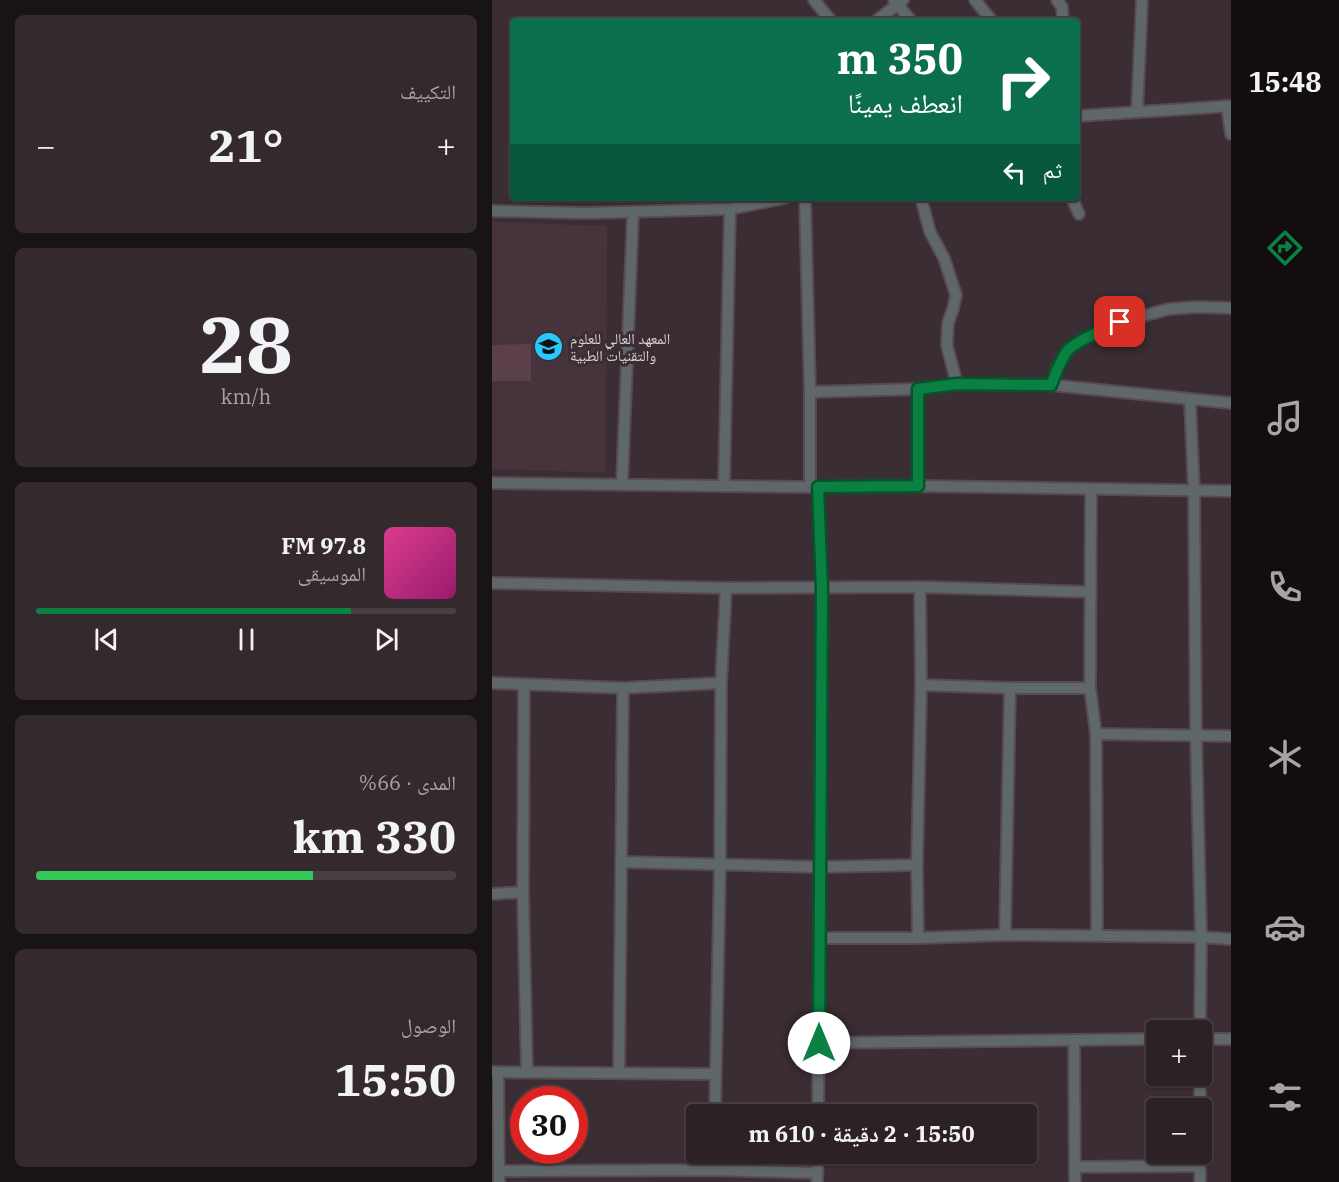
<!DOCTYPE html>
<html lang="ar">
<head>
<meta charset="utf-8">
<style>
	body { margin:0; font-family:"IBM Plex Serif","Noto Naskh Arabic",serif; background:#342a2e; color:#f1f3f6; direction:rtl; height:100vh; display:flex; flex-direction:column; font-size:22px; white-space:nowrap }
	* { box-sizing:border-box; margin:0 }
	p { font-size:20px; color:#a6a4a7 }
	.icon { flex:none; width:33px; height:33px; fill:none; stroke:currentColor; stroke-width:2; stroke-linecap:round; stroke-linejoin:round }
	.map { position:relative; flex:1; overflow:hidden; direction:ltr }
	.details { display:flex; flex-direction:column; gap:15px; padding:15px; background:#181315; width:492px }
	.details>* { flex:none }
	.hud { position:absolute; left:18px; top:18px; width:570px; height:183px; border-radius:6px; box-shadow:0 2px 4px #0004,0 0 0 2px #483f43; direction:rtl; background:#0b6e4f; color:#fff; overflow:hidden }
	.controls { position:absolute; left:654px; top:1020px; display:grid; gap:12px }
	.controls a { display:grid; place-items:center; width:66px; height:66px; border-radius:6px; background:#2c2226; box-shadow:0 2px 4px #0004,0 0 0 2px #483f43; font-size:30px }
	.speed { position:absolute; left:18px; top:1086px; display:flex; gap:12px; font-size:30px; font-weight:700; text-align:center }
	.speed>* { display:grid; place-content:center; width:78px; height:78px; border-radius:50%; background:#2c2226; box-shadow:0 2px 4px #0004,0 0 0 2px #483f43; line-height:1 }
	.speed .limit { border:9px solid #d22; background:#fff; color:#111 }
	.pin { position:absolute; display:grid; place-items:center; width:51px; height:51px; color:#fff; margin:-26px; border-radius:12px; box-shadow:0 3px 9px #0006 }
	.me { position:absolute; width:66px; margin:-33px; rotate:0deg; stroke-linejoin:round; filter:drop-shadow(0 0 4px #0008) }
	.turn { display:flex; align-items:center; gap:21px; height:126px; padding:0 18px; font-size:27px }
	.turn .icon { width:78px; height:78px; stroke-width:2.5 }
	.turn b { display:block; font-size:42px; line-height:51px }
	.then { display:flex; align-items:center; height:57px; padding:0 18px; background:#0003; gap:12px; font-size:22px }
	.big { font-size:45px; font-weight:700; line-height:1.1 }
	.details .widget { flex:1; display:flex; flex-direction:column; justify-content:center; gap:9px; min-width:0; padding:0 21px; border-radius:9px; background:#342a2e }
	.details .dial { align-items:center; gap:0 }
	.dial b { font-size:78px; line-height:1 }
	.song { display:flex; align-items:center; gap:18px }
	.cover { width:72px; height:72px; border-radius:9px; background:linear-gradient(135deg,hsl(330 70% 55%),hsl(320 70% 35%)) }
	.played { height:6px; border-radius:3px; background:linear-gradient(90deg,#0b8043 75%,#483f43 75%) }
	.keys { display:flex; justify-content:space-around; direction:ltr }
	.heat { display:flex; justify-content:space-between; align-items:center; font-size:33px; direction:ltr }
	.charge { height:9px; border-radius:4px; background:linear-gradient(90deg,#34c759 66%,#483f43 0) }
	.trip { position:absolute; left:194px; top:1104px; width:351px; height:60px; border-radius:6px; background:#2c2226; box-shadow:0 2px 4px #0004,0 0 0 2px #483f43; font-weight:700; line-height:60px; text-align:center; direction:rtl }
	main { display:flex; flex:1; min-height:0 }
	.tabs { display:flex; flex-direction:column; width:108px; justify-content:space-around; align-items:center; background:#120e0f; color:#a6a4a7 }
	.tabs .icon { width:42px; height:42px }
	.tabs .on { color:#0b8043 }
	.tabs b { font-size:27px; color:#f1f3f6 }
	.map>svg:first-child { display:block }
	.built { fill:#47333c }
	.green { fill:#5b3f4b }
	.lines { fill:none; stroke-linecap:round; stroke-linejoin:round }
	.minor-casing { stroke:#574b50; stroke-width:14 }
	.minor { stroke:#60676b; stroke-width:10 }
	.route-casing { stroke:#07532c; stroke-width:15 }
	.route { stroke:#0b8043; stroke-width:10 }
	.labels { text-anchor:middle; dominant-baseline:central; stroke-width:6; stroke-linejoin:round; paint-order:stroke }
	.poi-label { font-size:15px; fill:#dbd2d6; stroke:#3a2d33; text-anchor:start }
</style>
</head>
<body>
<main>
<nav class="tabs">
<b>15:48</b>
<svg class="icon on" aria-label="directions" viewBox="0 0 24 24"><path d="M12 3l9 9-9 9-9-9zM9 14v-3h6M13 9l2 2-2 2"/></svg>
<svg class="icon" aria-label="music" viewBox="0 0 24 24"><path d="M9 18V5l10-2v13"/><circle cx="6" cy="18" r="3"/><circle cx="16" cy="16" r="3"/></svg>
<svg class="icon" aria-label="phone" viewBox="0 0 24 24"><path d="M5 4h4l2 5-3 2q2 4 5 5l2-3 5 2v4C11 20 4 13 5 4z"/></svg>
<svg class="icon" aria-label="climate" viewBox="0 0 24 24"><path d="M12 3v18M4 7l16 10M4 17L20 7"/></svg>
<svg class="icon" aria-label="car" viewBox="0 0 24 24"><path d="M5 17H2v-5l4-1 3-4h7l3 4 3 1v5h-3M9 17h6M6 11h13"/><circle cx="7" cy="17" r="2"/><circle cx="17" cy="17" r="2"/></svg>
<svg class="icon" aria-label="filters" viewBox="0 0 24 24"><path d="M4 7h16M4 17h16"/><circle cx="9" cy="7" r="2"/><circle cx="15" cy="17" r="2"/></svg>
</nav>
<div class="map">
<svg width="739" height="1182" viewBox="0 0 739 1182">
	<rect width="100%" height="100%" fill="#3a2d33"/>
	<polygon class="built" points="0,222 115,226 114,473 0,469"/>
	<polygon class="green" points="39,344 39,381 0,381 0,345"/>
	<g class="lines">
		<defs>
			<g id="minor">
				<polyline points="322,0 339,21"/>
				<polyline points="402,0 419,21"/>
				<polyline points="483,0 500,21"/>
				<polyline points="565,0 570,7 571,21"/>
				<polyline points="384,21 411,0"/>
				<polyline points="735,106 739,134"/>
				<polyline points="645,112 650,0"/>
				<polyline points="585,116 739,106"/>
				<polyline points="313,198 318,392 318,487"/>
				<polyline points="429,198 438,232 452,258 464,295 461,309 456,323 455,346 465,384"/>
				<polyline points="580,198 587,214"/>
				<polyline points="0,211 95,213 238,209 293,198"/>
				<polyline points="559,385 566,366 577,349 595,337 628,322 677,309 704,307 739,308"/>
				<polyline points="318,392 426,389 465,384 559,385 739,403"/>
				<polyline points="698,400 702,491 704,736 709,937 708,1030"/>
				<polyline points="0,483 318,487 426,486 739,491"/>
				<polyline points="130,484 141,213"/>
				<polyline points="232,486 238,209"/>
				<polyline points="426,486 426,389"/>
				<polyline points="599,490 598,688 604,734 605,935"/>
				<polyline points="0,583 234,588 428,587 599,592"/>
				<polyline points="0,683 131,688 229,683"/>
				<polyline points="32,684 31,892 35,1072"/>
				<polyline points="429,685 518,688 598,688"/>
				<polyline points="604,734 739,736"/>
				<polyline points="129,862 327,867 425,865"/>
				<polyline points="0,894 31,892"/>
				<polyline points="513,935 518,688"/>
				<polyline points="327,938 426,938 513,935 709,937 739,939"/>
				<polyline points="426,938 425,865 429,685 428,587"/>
				<polyline points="710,1039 739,1039"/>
				<polyline points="582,1040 583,1182"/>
				<polyline points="327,1043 664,1039"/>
				<polyline points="0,1072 223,1074"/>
				<polyline points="6,1072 7,1182"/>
				<polyline points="127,1073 131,688"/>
				<polyline points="708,1076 708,1108"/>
				<polyline points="223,1114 228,865 229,683 234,588"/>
				<polyline points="326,1114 330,588 326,487"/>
				<polyline points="224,1154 224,1170"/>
				<polyline points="583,1167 708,1166"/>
				<polyline points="7,1171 224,1170 325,1173"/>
				<polyline points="325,1182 326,1154"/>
				<polyline points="708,1182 708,1154"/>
			</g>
		</defs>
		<use href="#minor" class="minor-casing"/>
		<use href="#minor" class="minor"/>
	</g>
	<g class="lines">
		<defs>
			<path id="route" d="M327 1043 330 588 326 487 426 486V389L465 384 559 385C564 373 568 360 576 350 587 339 614 329 628 322"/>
		</defs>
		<use href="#route" class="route-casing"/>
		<use href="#route" class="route"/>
	</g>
	<defs>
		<symbol id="university-disc" viewBox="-11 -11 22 22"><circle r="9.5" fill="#26c9fe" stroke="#3a2d33"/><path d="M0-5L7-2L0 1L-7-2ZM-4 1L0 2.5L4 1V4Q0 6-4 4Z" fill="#111"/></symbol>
	</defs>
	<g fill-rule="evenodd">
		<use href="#university-disc" x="40" y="330" width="33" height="33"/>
	</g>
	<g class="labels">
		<g class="poi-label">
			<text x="78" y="338">المعهد العالي للعلوم<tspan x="78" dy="17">والتقنيات الطبية</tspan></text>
		</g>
	</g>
</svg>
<div class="controls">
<a>+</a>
<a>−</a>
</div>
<div class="speed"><div class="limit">30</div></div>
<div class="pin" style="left:628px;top:322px;background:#d93025"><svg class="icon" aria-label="arrive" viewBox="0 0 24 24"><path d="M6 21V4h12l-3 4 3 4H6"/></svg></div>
<svg class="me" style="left:327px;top:1043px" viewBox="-20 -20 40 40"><circle r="19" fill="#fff"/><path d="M0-13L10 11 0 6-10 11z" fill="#0b8043"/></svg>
<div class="trip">15:50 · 2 دقيقة · 610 m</div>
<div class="hud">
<div class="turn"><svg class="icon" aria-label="right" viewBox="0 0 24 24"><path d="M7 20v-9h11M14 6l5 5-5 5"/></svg><div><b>350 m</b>انعطف يمينًا</div></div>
<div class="then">ثم<svg class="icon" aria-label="left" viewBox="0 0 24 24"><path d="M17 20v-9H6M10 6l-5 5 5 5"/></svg></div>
</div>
</div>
<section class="details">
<div class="widget"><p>التكييف</p>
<div class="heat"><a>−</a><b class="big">21°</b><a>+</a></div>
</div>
<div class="widget dial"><b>28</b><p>km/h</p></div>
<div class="widget">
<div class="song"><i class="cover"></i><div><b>97.8 FM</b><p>الموسيقى</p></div></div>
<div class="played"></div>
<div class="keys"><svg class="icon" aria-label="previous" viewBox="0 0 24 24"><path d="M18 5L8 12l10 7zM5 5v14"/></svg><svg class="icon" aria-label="pause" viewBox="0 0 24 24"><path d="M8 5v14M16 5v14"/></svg><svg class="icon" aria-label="next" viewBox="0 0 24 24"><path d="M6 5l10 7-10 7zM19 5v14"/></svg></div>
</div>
<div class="widget"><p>المدى · 66%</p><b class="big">330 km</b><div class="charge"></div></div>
<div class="widget"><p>الوصول</p><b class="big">15:50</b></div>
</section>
</main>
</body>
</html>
